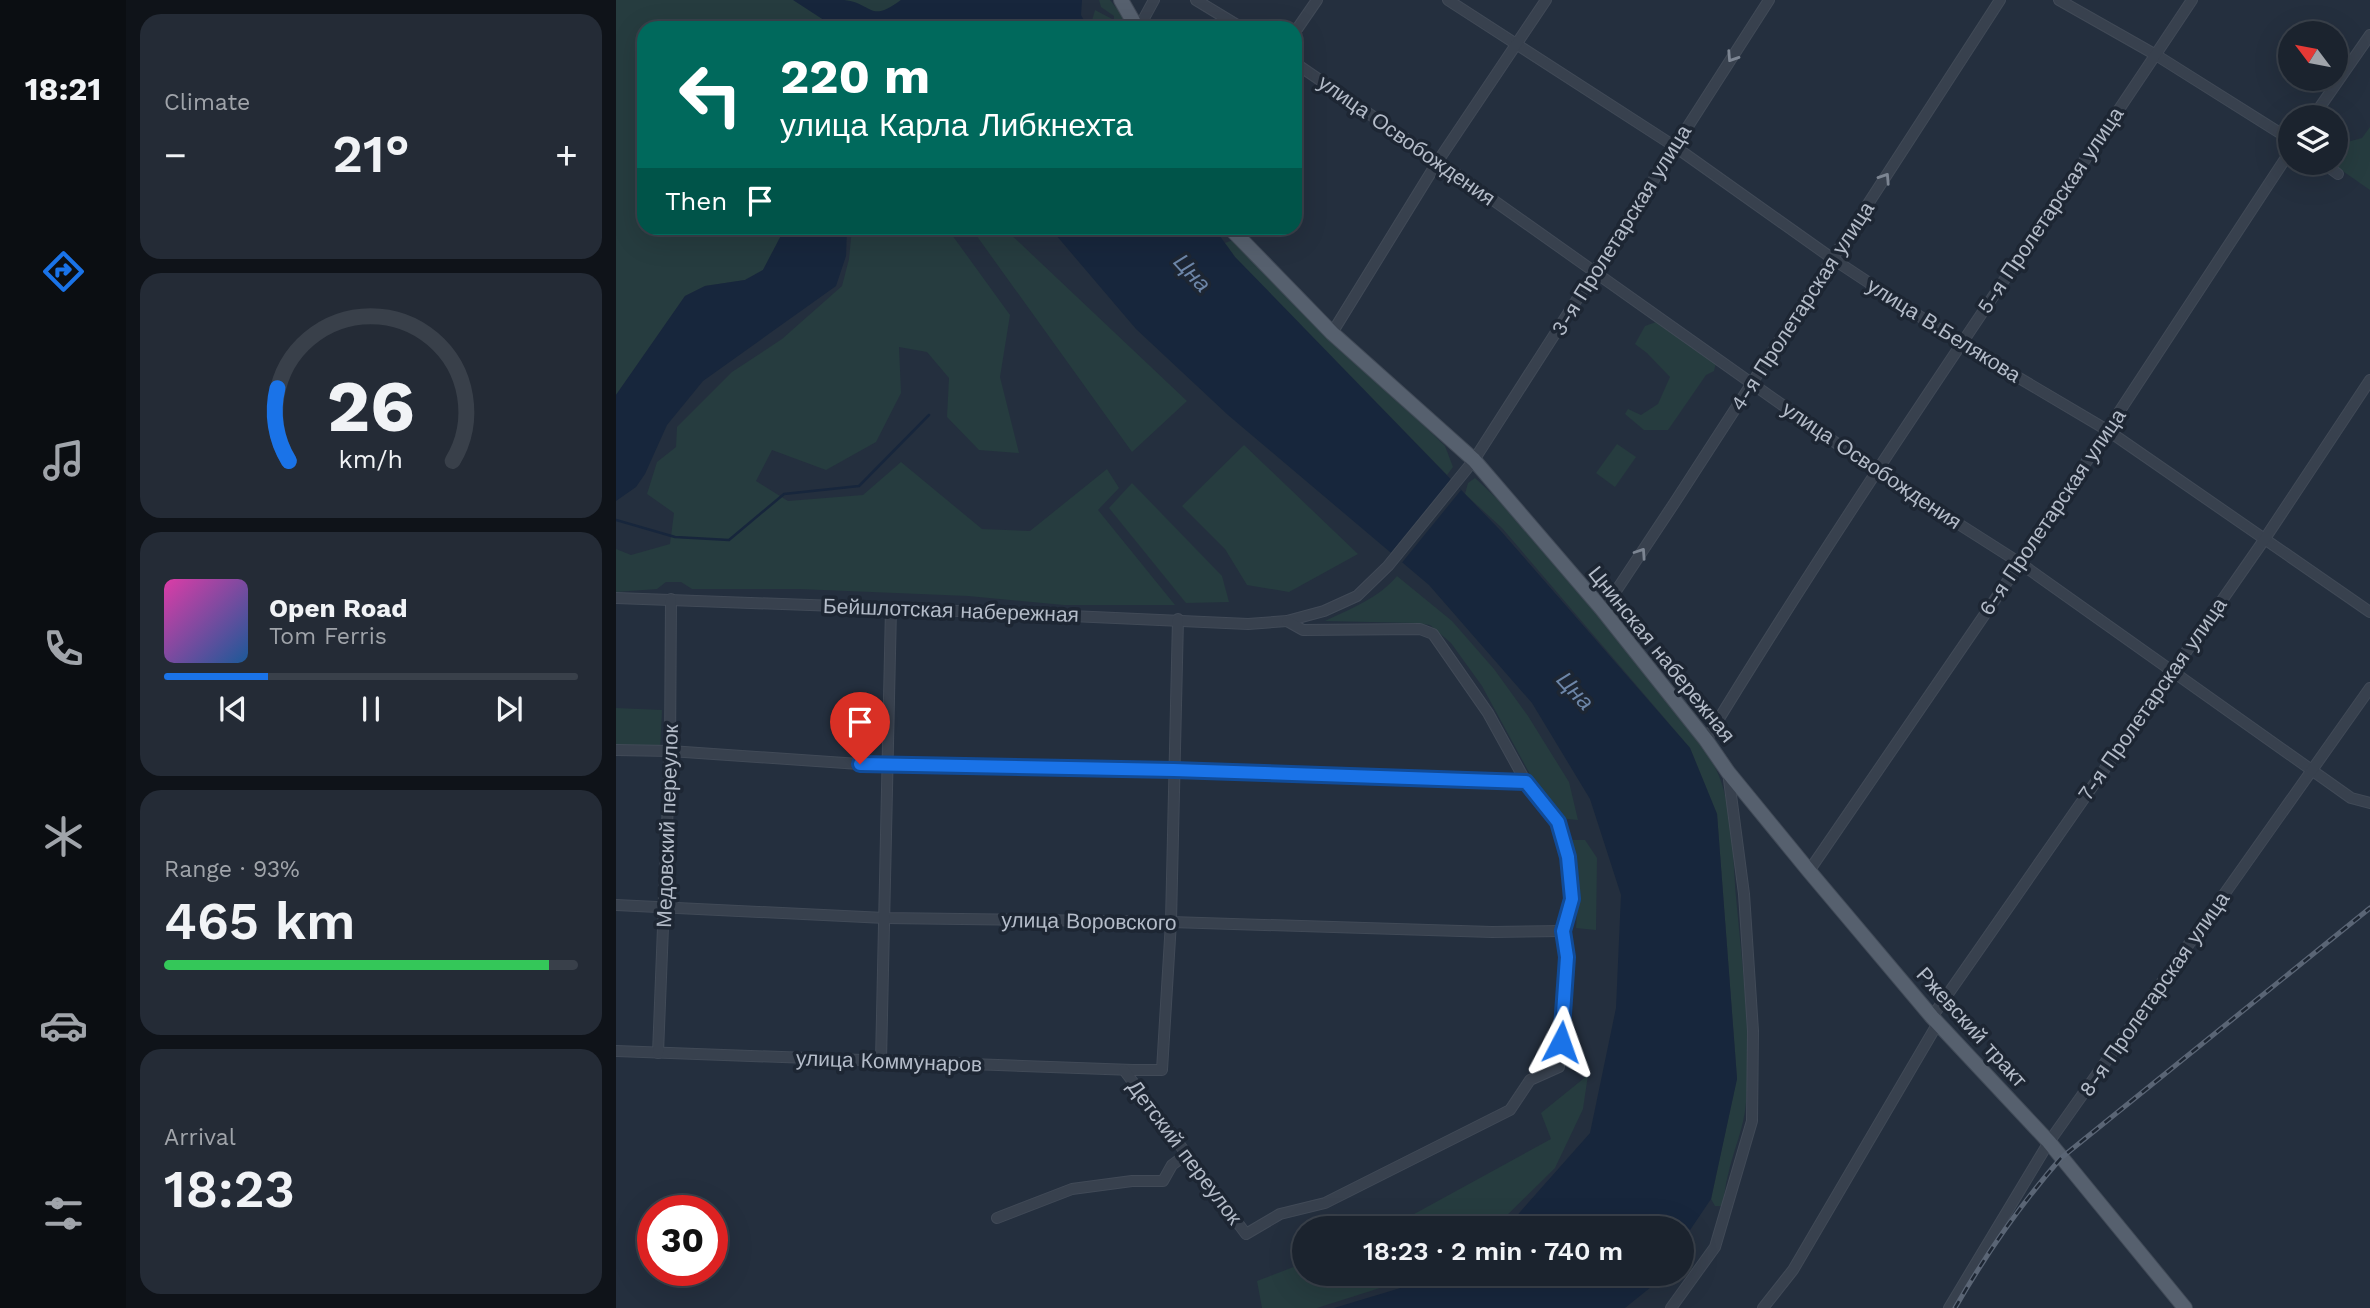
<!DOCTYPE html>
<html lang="en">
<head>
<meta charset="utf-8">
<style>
	body { margin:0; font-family:"Work Sans",sans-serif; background:#242b36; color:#f1f3f6; height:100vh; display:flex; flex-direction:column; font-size:26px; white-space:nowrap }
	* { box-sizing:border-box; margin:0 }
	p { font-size:23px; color:#a0a4aa }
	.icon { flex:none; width:38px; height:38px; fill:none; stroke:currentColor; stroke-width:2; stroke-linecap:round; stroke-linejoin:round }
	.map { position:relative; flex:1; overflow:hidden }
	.panel { display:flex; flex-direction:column; gap:14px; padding:14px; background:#0f1319; width:490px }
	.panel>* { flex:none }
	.banner { position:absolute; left:21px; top:21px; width:665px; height:214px; border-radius:21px; box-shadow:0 7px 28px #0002,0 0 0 2px #39404a; background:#00695c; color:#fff; overflow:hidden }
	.needle { width:46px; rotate:302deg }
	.tools { position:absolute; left:1662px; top:21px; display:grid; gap:14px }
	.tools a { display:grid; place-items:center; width:70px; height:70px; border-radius:50%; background:#1b232e; box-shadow:0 7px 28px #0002,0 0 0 2px #39404a; font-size:35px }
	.speed { position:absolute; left:21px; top:1195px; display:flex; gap:14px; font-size:35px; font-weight:700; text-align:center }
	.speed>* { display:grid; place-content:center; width:91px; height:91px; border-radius:50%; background:#1b232e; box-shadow:0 7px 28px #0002,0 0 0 2px #39404a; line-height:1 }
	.speed .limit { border:10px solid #d22; background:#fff; color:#111 }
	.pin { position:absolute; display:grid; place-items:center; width:60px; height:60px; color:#fff; margin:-72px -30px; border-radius:50% 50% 50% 0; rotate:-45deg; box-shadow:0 0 7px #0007 }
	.pin .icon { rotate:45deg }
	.me { position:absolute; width:77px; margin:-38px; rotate:4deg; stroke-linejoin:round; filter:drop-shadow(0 0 5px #0008) }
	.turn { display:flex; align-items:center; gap:24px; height:147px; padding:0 28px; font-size:32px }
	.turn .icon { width:91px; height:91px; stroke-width:2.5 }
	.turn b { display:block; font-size:49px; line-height:60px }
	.then { display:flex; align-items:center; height:66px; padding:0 28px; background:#0003; gap:14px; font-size:26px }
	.big { font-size:52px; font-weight:600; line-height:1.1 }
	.panel .widget { flex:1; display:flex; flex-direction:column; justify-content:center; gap:10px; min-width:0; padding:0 24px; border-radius:21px; background:#242b36 }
	.panel .dial { align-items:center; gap:0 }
	.dial svg { height:182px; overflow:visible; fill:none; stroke:#39404a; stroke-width:7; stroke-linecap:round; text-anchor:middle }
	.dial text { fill:#f1f3f6; stroke:none }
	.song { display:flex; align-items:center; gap:21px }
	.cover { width:84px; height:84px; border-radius:10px; background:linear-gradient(135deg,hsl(320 70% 55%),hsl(210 70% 35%)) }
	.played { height:7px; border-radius:4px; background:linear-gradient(90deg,#1a73e8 25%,#39404a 25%) }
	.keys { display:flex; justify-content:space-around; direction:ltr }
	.heat { display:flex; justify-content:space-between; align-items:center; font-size:38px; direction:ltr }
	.charge { height:10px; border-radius:5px; background:linear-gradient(90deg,#34c759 93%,#39404a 0) }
	.trip { position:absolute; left:676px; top:1216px; width:402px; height:70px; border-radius:35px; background:#1b232e; box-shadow:0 7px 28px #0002,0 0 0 2px #39404a; font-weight:600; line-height:70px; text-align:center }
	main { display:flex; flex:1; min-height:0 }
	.tabs { display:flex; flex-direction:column; width:126px; justify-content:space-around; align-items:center; background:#0b0e12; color:#a0a4aa }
	.tabs .icon { width:49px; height:49px }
	.tabs .active { color:#1a73e8 }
	.tabs b { font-size:32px; color:#f1f3f6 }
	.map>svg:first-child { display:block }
	.green { fill:#263c3f }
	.water { fill:#17263c }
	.pier { fill:#242f3e }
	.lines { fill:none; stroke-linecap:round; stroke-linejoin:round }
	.stream { stroke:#17263c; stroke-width:2.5 }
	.minor-casing { stroke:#414a57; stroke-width:12 }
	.major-casing { stroke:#414a57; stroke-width:16 }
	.minor { stroke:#38414e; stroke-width:10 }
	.major { stroke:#56606e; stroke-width:14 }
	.rail-casing { stroke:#5a6575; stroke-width:5 }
	.rail { stroke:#1d2633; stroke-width:2.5; stroke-dasharray:8; stroke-linecap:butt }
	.oneway { stroke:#7c8592 }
	.route-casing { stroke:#114b97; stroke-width:18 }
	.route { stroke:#1a73e8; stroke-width:12 }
	.labels { text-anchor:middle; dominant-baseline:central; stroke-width:7; stroke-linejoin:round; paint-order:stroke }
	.street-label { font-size:21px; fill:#b4bcc9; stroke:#1d2633 }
	.water-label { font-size:23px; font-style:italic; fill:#6d86a8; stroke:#1d2633 }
</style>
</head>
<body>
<main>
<nav class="tabs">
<b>18:21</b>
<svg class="icon active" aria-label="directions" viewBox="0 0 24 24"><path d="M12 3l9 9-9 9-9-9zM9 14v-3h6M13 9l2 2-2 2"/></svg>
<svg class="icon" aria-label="music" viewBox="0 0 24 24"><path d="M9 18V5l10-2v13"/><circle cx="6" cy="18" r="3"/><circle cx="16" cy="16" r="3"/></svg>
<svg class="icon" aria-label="phone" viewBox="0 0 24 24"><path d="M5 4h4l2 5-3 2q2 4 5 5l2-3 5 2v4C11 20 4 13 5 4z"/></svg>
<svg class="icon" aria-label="climate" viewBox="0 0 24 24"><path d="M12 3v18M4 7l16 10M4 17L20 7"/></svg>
<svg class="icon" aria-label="car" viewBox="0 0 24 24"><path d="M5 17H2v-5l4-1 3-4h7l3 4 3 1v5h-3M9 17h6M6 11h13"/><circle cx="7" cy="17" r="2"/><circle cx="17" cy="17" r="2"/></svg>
<svg class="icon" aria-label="filters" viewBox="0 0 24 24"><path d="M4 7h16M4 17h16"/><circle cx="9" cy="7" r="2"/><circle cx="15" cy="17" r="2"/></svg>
</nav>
<section class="panel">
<div class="widget"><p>Climate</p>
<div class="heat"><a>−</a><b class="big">21°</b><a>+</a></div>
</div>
<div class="widget dial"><svg viewBox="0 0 100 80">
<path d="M14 69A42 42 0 1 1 86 69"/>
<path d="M14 69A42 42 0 0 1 9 37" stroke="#1a73e8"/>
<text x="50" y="56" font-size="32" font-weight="700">26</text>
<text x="50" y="72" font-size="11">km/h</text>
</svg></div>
<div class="widget">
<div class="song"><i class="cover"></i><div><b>Open Road</b><p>Tom Ferris</p></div></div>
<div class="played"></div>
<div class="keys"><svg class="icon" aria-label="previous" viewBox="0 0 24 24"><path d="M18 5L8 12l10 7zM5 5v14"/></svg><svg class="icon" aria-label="pause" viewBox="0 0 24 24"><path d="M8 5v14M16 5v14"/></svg><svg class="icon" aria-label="next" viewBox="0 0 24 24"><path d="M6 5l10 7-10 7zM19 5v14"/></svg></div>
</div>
<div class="widget"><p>Range · 93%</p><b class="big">465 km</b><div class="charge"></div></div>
<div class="widget"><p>Arrival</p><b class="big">18:23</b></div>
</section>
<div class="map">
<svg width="1754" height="1308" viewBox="0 0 1754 1308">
	<rect width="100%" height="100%" fill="#242f3e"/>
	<g class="green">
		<polygon points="0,0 285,0 246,28 28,28 28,228 169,228 147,270 129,280 89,286 69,296 0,395"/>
		<polygon points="483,0 494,0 505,14 511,28 477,28 475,24 479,10 498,20 498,16 485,7"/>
		<polygon points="1754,127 1754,190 1718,165 1724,144 1746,138"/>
		<polygon points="236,228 331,228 394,315 384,377 403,453 363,450 331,417 333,378 311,352 283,347 285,393 260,442 210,470 156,450 140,481 172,501 247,495 285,462 366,529 414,531 491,469 503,488 482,510 559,605 448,605 352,596 183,589 76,589 65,582 50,582 41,589 0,592 0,549 15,555 54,544 58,513 31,494 41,462 60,447 61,427 116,372 166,339 226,286 233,259"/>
		<polygon points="355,228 388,228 571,401 516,452"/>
		<polygon points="617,240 829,446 837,467 831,475 619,257 609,243"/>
		<polygon points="1040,322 1100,363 1098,371 1090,375 1052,430 1028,430 1009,414 1012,409 1025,415 1042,404 1054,377 1031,353 1019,344 1029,326"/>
		<polygon points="1001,444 1020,457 999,487 980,473"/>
		<polygon points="628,445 742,554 673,592 631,585 609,549 566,506"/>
		<path d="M859 478C921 534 970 602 1022 666 1050 701 1086 734 1103 776 1117 811 1117 860 1120 897 1126 965 1136 1035 1130 1103 1128 1128 1117 1151 1112 1175 1109 1185 1109 1195 1106 1206H1099L1095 1199 1121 1078 1101 814 1074 748 886 528 849 494 852 483Z"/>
		<polygon points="516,483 606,576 613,602 570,603 493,508"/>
		<path d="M781 576 836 621 878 669 912 716 953 782 962 820 942 818 922 789 866 686 835 643 814 625 798 623 709 621C734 609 763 598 781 576Z"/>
		<polygon points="0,708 46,710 44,753 0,749"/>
		<polygon points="956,840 969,840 981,858 980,930 960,928 963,878"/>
		<polygon points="972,1075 967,1109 939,1168 878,1228 768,1228 789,1219 935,1139 925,1113"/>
		<polygon points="688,1263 688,1274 808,1274 701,1308 646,1308 641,1281"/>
	</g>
	<g class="water">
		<path d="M177 0C194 0 212 0 228 0 257 3 253 24 285 0H466L465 15 472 28H220Z"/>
		<polygon points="169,228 231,228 230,256 220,286 87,381 51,425 29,474 20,487 0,501 0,395 69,296 89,286 129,280 147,270"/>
		<polygon points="434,228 598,228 619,257 884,530 1074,748 1101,814 1121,1079 1095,1199 1066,1242 1066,1228 888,1228 897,1220 974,1133 1000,1008 1005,895 974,799 916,703 813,585 612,415 520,329"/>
		<polygon points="831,1274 1044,1274 1035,1287 1009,1308 718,1308"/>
	</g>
	<polygon class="pier" points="835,480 845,490 784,565 773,555"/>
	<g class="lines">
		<polyline class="stream" points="0,520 59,537 113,540 168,494 243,486 313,415"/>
		<defs>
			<g id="minor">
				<polyline points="580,0 626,28"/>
				<polyline points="832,0 1058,146 1217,259 1344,343 1491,430 1754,612"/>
				<polyline points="1443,0 1540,55 1675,140"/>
				<polyline points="525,28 526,22 538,0"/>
				<polyline points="679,32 701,0"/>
				<polyline points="679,63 822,161 1261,472 1404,563 1735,798 1754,803"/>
				<polyline points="1697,117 1754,35"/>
				<polyline points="1707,163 1722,174"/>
				<polyline points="716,333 822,161 930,0"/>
				<polyline points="0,598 275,608 632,624 671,621 708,611 741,596 772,566 858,460 1153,0"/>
				<polyline points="985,608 1000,591 1059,502 1384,0"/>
				<path d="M1090 740C1244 487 1413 246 1576 0"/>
				<polyline points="0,750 54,751 272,766 558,770 910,782"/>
				<polyline points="1193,871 1404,563 1675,150"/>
				<polyline points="0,905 269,918 555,922 876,932 947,931"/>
				<polyline points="1316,1017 1648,540 1754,380"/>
				<polyline points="0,1051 517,1070 546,1070 555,922 562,619"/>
				<polyline points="42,1053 54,751 55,599"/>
				<polyline points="265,1061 275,608"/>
				<polyline points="508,1070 630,1234 664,1214 709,1203 894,1110 914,1080 943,1067 951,957 947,931 956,899 952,857 942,822 910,782 872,713 817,634 804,629 687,630 671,621"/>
				<polyline points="381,1218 456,1189 516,1181 547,1181 556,1165 571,1154"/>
				<polyline points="1055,1308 1099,1247 1136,1121 1137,1031 1128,894 1112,772"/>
				<polyline points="1147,1308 1177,1270 1322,1023"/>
				<polyline points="1333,1308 1433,1142 1754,688"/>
			</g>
			<g id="major">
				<polyline points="505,0 521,28"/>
				<polyline points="614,228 716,333 858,460 985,608 1090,740 1112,772 1193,871 1316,1017 1433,1142 1569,1308"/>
			</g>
		</defs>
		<use href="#minor" class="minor-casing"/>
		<use href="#major" class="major-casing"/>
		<use href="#minor" class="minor"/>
		<use href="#major" class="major"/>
		<defs>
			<path id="rail" d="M1339 1308C1370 1254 1404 1205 1445 1158L1754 908"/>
		</defs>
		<use href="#rail" class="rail-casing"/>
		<use href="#rail" class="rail"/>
	</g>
	<defs><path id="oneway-chevron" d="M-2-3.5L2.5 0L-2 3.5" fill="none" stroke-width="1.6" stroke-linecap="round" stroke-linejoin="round" transform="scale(1.75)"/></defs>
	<g class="oneway">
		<use href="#oneway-chevron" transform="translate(1116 57) rotate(123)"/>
		<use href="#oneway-chevron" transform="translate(1269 178) rotate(-57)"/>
		<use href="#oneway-chevron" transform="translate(1025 553) rotate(-56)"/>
	</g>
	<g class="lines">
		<defs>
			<polyline id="route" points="244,764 558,770 910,782 942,822 952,857 956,899 947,931 951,957 945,1042"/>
		</defs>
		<use href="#route" class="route-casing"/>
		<use href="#route" class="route"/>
	</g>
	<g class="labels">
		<g class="street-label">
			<text transform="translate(791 140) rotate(35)">улица Освобождения</text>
			<text transform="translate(1434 210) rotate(-56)">5-я Пролетарская улица</text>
			<text transform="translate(1005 230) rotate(-58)">3-я Пролетарская улица</text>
			<text transform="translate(1186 306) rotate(-57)">4-я Пролетарская улица</text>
			<text transform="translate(1328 330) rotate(32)">улица В.Белякова</text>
			<text transform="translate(1256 465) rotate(34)">улица Освобождения</text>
			<text transform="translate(1436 512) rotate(-56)">6-я Пролетарская улица</text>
			<text transform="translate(335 610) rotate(2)">Бейшлотская набережная</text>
			<text transform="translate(1046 654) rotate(51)">Цнинская набережная</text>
			<text transform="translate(1536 699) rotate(-55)">7-я Пролетарская улица</text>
			<text transform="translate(51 826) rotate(-88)">Медовский переулок</text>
			<text transform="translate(473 921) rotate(1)">улица Воровского</text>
			<text transform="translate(1538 994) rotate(-55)">8-я Пролетарская улица</text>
			<text transform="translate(1356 1027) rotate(48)">Ржевский тракт</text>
			<text transform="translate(273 1061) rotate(2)">улица Коммунаров</text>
			<text transform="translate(569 1152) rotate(53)">Детский переулок</text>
		</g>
		<g class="water-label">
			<text transform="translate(576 273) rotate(47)">Цна</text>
			<text transform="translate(959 691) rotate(47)">Цна</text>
		</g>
	</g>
</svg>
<div class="tools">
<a><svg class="needle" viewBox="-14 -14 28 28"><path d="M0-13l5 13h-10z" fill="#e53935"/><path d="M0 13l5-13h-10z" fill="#a0a4aa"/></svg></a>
<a><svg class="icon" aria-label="layers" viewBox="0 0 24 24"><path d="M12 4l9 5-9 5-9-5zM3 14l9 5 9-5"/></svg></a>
</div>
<div class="speed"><div class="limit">30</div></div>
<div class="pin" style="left:244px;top:764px;background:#d93025"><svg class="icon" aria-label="arrive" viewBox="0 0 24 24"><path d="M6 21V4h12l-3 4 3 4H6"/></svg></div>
<svg class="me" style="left:945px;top:1042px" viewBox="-20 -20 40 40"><path d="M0-17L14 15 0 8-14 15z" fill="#1a73e8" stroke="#fff" stroke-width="4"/></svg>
<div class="trip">18:23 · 2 min · 740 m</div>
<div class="banner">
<div class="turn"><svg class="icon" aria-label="left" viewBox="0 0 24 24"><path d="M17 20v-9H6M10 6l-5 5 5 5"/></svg><div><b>220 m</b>улица Карла Либкнехта</div></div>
<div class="then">Then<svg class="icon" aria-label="arrive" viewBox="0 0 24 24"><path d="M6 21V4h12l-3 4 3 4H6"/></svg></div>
</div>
</div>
</main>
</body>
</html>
